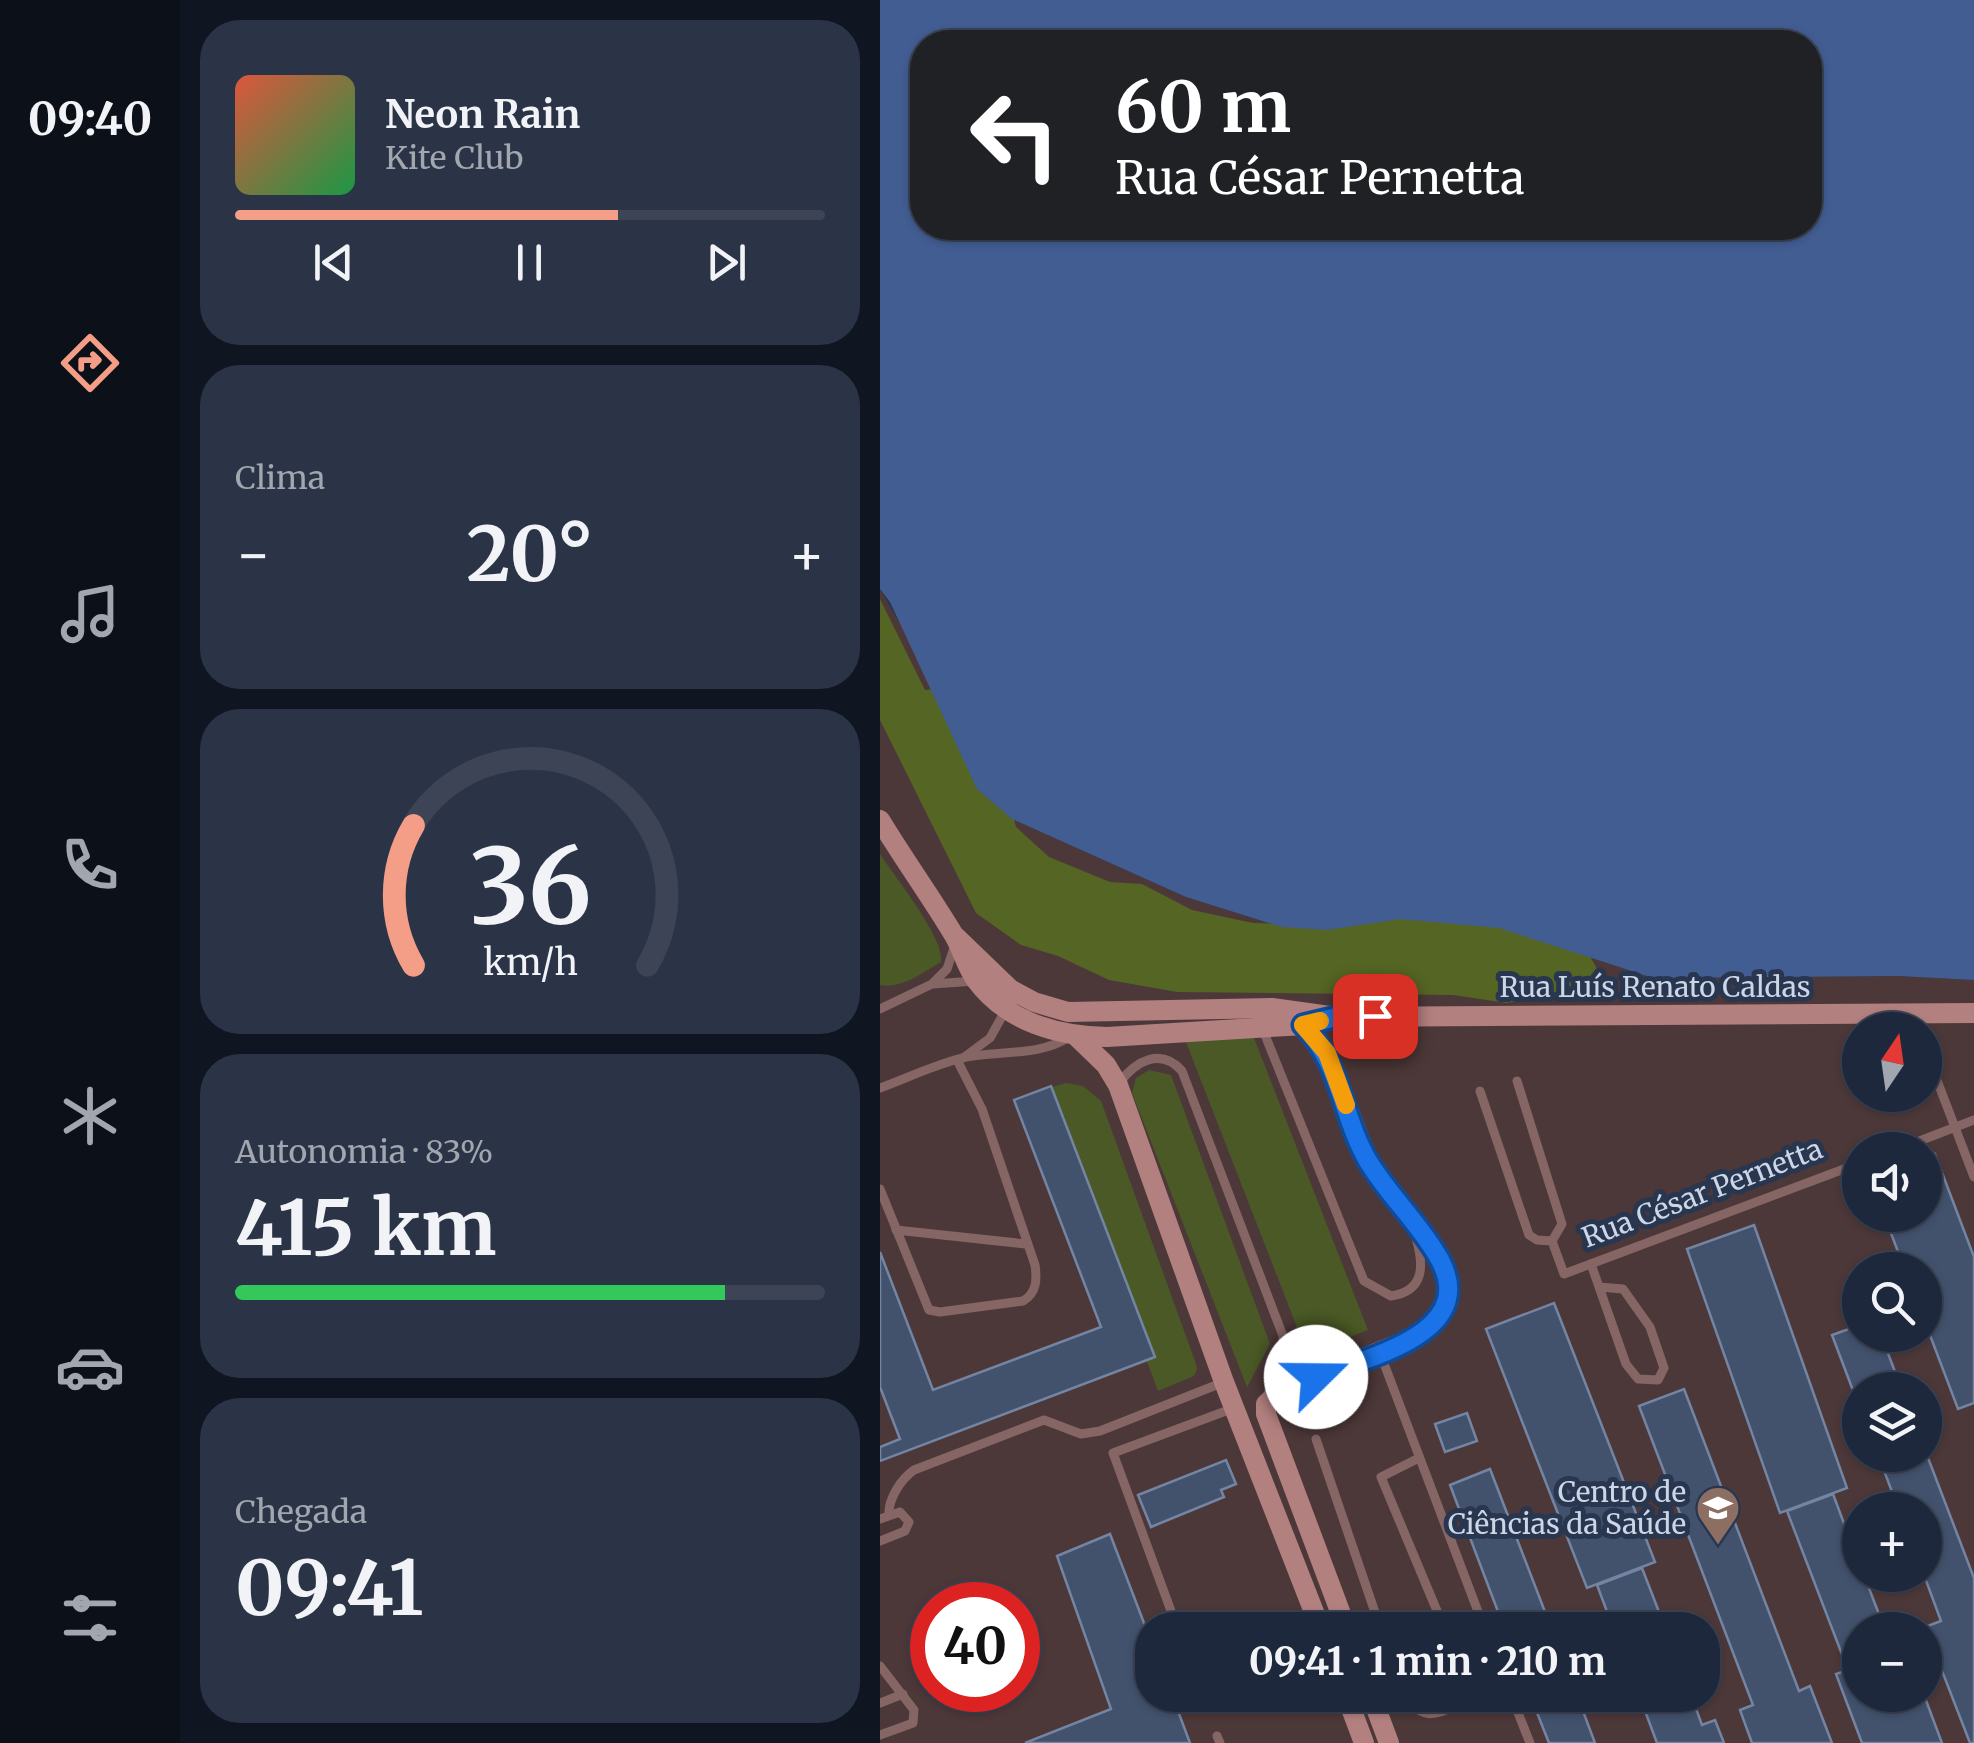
<!DOCTYPE html>
<html lang="pt">
<head>
<meta charset="utf-8">
<style>
	body { margin:0; font-family:Merriweather,serif; background:#2b3447; color:#f1f3f6; height:100vh; display:flex; flex-direction:column; font-size:38px; white-space:nowrap }
	* { box-sizing:border-box; margin:0 }
	p { font-size:32px; color:#a1a6af }
	.icon { flex:none; width:55px; height:55px; fill:none; stroke:currentColor; stroke-width:2; stroke-linecap:round; stroke-linejoin:round }
	.map { position:relative; flex:1; overflow:hidden }
	.panel { display:flex; flex-direction:column; gap:20px; padding:20px; background:#101621; width:700px }
	.panel>* { flex:none }
	.banner { position:absolute; left:30px; top:30px; width:912px; height:210px; border-radius:40px; box-shadow:0 2px 8px #0004,0 0 0 2px #3c4456; background:#202124; color:#fff; overflow:hidden }
	.needle { width:65px; rotate:13deg }
	.buttons { position:absolute; left:962px; top:1012px; display:grid; gap:20px }
	.buttons a { display:grid; place-items:center; width:100px; height:100px; border-radius:50%; background:#1e283c; box-shadow:0 2px 8px #0004,0 0 0 2px #3c4456; font-size:50px }
	.speed { position:absolute; left:30px; top:1582px; display:flex; gap:20px; font-size:50px; font-weight:700; text-align:center }
	.speed>* { display:grid; place-content:center; width:130px; height:130px; border-radius:50%; background:#1e283c; box-shadow:0 2px 8px #0004,0 0 0 2px #3c4456; line-height:1 }
	.speed .limit { border:15px solid #d22; background:#fff; color:#111 }
	.pin { position:absolute; display:grid; place-items:center; width:85px; height:85px; color:#fff; margin:-42px; border-radius:20px; box-shadow:0 5px 15px #0006 }
	.me { position:absolute; width:110px; margin:-55px; rotate:68deg; stroke-linejoin:round; filter:drop-shadow(0 0 8px #0008) }
	.turn { display:flex; align-items:center; gap:35px; height:210px; padding:0 40px; font-size:45px }
	.turn .icon { width:130px; height:130px; stroke-width:2.5 }
	.turn b { display:block; font-size:70px; line-height:85px }
	.big { font-size:75px; font-weight:700; line-height:1.1 }
	.panel .widget { flex:1; display:flex; flex-direction:column; justify-content:center; gap:15px; min-width:0; padding:0 35px; border-radius:40px; background:#2b3447 }
	.panel .dial { align-items:center; gap:0 }
	.dial svg { height:260px; overflow:visible; fill:none; stroke:#3c4456; stroke-width:7; stroke-linecap:round; text-anchor:middle }
	.dial text { fill:#f1f3f6; stroke:none }
	.song { display:flex; align-items:center; gap:30px }
	.cover { width:120px; height:120px; border-radius:15px; background:linear-gradient(135deg,hsl(10 70% 55%),hsl(140 70% 35%)) }
	.played { height:10px; border-radius:5px; background:linear-gradient(90deg,#f49e87 65%,#3c4456 65%) }
	.keys { display:flex; justify-content:space-around; direction:ltr }
	.heat { display:flex; justify-content:space-between; align-items:center; font-size:55px; direction:ltr }
	.charge { height:15px; border-radius:8px; background:linear-gradient(90deg,#34c759 83%,#3c4456 0) }
	.trip { position:absolute; left:255px; top:1612px; width:585px; height:100px; border-radius:40px; background:#1e283c; box-shadow:0 2px 8px #0004,0 0 0 2px #3c4456; font-weight:700; line-height:100px; text-align:center }
	main { display:flex; flex:1; min-height:0 }
	.menu { display:flex; flex-direction:column; width:180px; justify-content:space-around; align-items:center; background:#0c1018; color:#a1a6af }
	.menu .icon { width:70px; height:70px }
	.menu .current { color:#f49e87 }
	.menu b { font-size:45px; color:#f1f3f6 }
	.map>svg:first-child { display:block }
	.education { fill:#4d3839; fill-rule:evenodd }
	.green { fill:#4a5925 }
	.forest { fill:#546524 }
	.water { fill:#425d92; fill-rule:evenodd }
	.building { fill:#42526d; stroke:#7485a3; stroke-width:2.5 }
	.lines { fill:none; stroke-linecap:round; stroke-linejoin:round }
	.lane { stroke:#866665; stroke-width:9 }
	.secondary { stroke:#b2807f; stroke-width:20 }
	.route-casing { stroke:#114b97; stroke-width:25 }
	.route { stroke:#1a73e8; stroke-width:18 }
	.slow { stroke:#f59e0b; stroke-width:18 }
	.labels { text-anchor:middle; dominant-baseline:central; stroke-width:10; stroke-linejoin:round; paint-order:stroke }
	.street-label { font-size:28px; fill:#cdd6e6; stroke:#283650 }
	.poi-label { font-size:28px; fill:#cdd6e6; stroke:#283650; text-anchor:end }
</style>
</head>
<body>
<main>
<nav class="menu">
<b>09:40</b>
<svg class="icon current" aria-label="directions" viewBox="0 0 24 24"><path d="M12 3l9 9-9 9-9-9zM9 14v-3h6M13 9l2 2-2 2"/></svg>
<svg class="icon" aria-label="music" viewBox="0 0 24 24"><path d="M9 18V5l10-2v13"/><circle cx="6" cy="18" r="3"/><circle cx="16" cy="16" r="3"/></svg>
<svg class="icon" aria-label="phone" viewBox="0 0 24 24"><path d="M5 4h4l2 5-3 2q2 4 5 5l2-3 5 2v4C11 20 4 13 5 4z"/></svg>
<svg class="icon" aria-label="climate" viewBox="0 0 24 24"><path d="M12 3v18M4 7l16 10M4 17L20 7"/></svg>
<svg class="icon" aria-label="car" viewBox="0 0 24 24"><path d="M5 17H2v-5l4-1 3-4h7l3 4 3 1v5h-3M9 17h6M6 11h13"/><circle cx="7" cy="17" r="2"/><circle cx="17" cy="17" r="2"/></svg>
<svg class="icon" aria-label="filters" viewBox="0 0 24 24"><path d="M4 7h16M4 17h16"/><circle cx="9" cy="7" r="2"/><circle cx="15" cy="17" r="2"/></svg>
</nav>
<section class="panel">
<div class="widget">
<div class="song"><i class="cover"></i><div><b>Neon Rain</b><p>Kite Club</p></div></div>
<div class="played"></div>
<div class="keys"><svg class="icon" aria-label="previous" viewBox="0 0 24 24"><path d="M18 5L8 12l10 7zM5 5v14"/></svg><svg class="icon" aria-label="pause" viewBox="0 0 24 24"><path d="M8 5v14M16 5v14"/></svg><svg class="icon" aria-label="next" viewBox="0 0 24 24"><path d="M6 5l10 7-10 7zM19 5v14"/></svg></div>
</div>
<div class="widget"><p>Clima</p>
<div class="heat"><a>−</a><b class="big">20°</b><a>+</a></div>
</div>
<div class="widget dial"><svg viewBox="0 0 100 80">
<path d="M14 69A42 42 0 1 1 86 69"/>
<path d="M14 69A42 42 0 0 1 14 26" stroke="#f49e87"/>
<text x="50" y="56" font-size="32" font-weight="700">36</text>
<text x="50" y="72" font-size="11">km/h</text>
</svg></div>
<div class="widget"><p>Autonomia · 83%</p><b class="big">415 km</b><div class="charge"></div></div>
<div class="widget"><p>Chegada</p><b class="big">09:41</b></div>
</section>
<div class="map">
<svg width="1094" height="1743" viewBox="0 0 1094 1743">
	<rect width="100%" height="100%" fill="#283650"/>
	<path class="education" d="M0 589 132 819 306 897 402 927 687 950 773 978 1018 976 1094 980V1743H0ZM980 1030H1045V1095H980ZM980 1150H1045V1215H980ZM980 1270H1045V1335H980ZM980 1390H1045V1455H980ZM980 1510H1045V1575H980ZM52 1605H138V1690H52ZM272 1630H822V1695H272ZM980 1630H1045V1695H980Z"/>
	<g class="green">
		<path d="M0 854C14 876 66 940 61 962 42 973 22 989 0 985Z"/>
		<polygon points="304,1037 374,1038 488,1330 427,1353"/>
		<polygon points="269,1070 291,1075 390,1344 367,1387 252,1093 256,1078"/>
		<polygon points="186,1083 203,1086 221,1101 315,1361 317,1369 314,1376 278,1391 166,1089"/>
	</g>
	<polygon class="forest" points="0,599 45,690 75,687 116,750 136,827 169,857 230,882 262,884 312,910 373,923 422,924 539,906 707,951 721,976 711,988 627,1003 573,995 297,992 229,980 178,956 141,945 96,913 0,720"/>
	<path class="water" d="M0 0H1094V980L1018 976 773 978 619 928 520 919 447 930 402 927 306 897 132 819 97 789 10 602 0 589ZM42 42H930V228H42Z"/>
	<g class="building">
		<polygon points="171,1086 275,1357 0,1461 0,1447 20,1439 0,1387 0,1252 53,1390 221,1327 134,1100"/>
		<polygon points="1055,1154 1094,1257 1094,1403 1078,1409 1045,1322 1045,1270 1025,1270 1004,1215 1045,1215 1045,1158"/>
		<polygon points="874,1225 967,1488 900,1513 807,1249"/>
		<polygon points="674,1303 775,1562 707,1588 606,1329"/>
		<polygon points="980,1325 980,1335 1001,1335 1022,1390 980,1390 980,1409 952,1335"/>
		<polygon points="804,1389 919,1691 930,1686 952,1743 872,1743 860,1710 873,1705 759,1406"/>
		<polygon points="587,1413 597,1441 565,1452 555,1424"/>
		<polygon points="1045,1450 1094,1578 1094,1743 1090,1743 1045,1627 1061,1621 1044,1575 1045,1510 1019,1510 998,1455 1045,1455"/>
		<polygon points="346,1460 356,1484 341,1490 344,1497 271,1527 258,1495"/>
		<polygon points="610,1469 672,1630 625,1630 570,1485"/>
		<polygon points="953,1494 980,1566 980,1575 984,1575 1005,1630 980,1630 980,1695 1044,1695 1062,1743 982,1743 956,1674 968,1670 907,1511"/>
		<polygon points="230,1534 272,1644 272,1695 292,1695 310,1743 145,1743 231,1709 177,1556"/>
		<polygon points="762,1568 786,1630 734,1630 717,1585"/>
		<polygon points="650,1695 697,1695 715,1743 669,1743"/>
		<polygon points="759,1695 811,1695 822,1725 835,1720 844,1743 777,1743"/>
	</g>
	<g class="lines">
		<g class="lane">
			<polyline points="54,982 67,969 75,945"/>
			<polyline points="0,1009 52,984 96,981"/>
			<path d="M383 1030 484 1281 511 1296C545 1291 544 1265 536 1238"/>
			<polyline points="1045,1049 1094,1177"/>
			<polyline points="83,1058 110,1038 125,1011"/>
			<path d="M240 1082C256 1061 281 1047 302 1071L403 1336V1362L387 1396"/>
			<path d="M0 1088C27 1078 54 1065 82 1058 116 1050 159 1057 189 1037"/>
			<polyline points="600,1091 649,1235 657,1240 672,1241 682,1224 637,1081"/>
			<polyline points="1016,1150 1094,1120"/>
			<path d="M0 1189 49 1310 60 1312 143 1301C157 1293 157 1279 155 1265L102 1109 77 1060"/>
			<polyline points="16,1230 146,1244"/>
			<polyline points="672,1241 684,1274 980,1163"/>
			<polyline points="711,1264 746,1364 758,1379 778,1380 784,1368 770,1327 743,1289 719,1287"/>
			<polyline points="500,1353 605,1630"/>
			<polyline points="436,1439 501,1630"/>
			<polyline points="539,1458 501,1477 565,1630"/>
			<path d="M9 1515C8 1499 21 1479 34 1470L164 1420 201 1434 220 1431 344 1382"/>
			<polyline points="0,1519 20,1512 29,1522 25,1531 0,1541"/>
			<polyline points="298,1630 233,1453 354,1408"/>
			<polyline points="0,1666 34,1710 33,1723 0,1735"/>
			<path d="M523 1695C543 1722 559 1716 585 1700L584 1695"/>
			<polyline points="631,1695 650,1743"/>
			<polyline points="0,1703 23,1694"/>
			<polyline points="337,1736 340,1743"/>
		</g>
		<g class="secondary">
			<path d="M0 820C23 858 49 894 72 932 82 947 85 965 96 980 127 1022 178 1036 227 1037L424 1025"/>
			<polyline points="76,937 130,989 154,1002 188,1012 392,1008 457,1017 1094,1013"/>
			<polyline points="401,1012 423,1025 447,1053 488,1161 560,1260 568,1284 565,1306 559,1318 543,1334 399,1392 386,1404 386,1414 467,1630"/>
			<polyline points="196,1036 226,1065 238,1085 344,1382 441,1630"/>
			<polyline points="466,1695 484,1743"/>
			<polyline points="491,1695 509,1743"/>
		</g>
	</g>
	<g class="lines">
		<defs>
			<path id="route" d="M436 1377C484 1358 600 1335 560 1260 541 1225 509 1196 488 1161 462 1117 461 1063 423 1025L457 1017 495 1016"/>
		</defs>
		<use href="#route" class="route-casing"/>
		<use href="#route" class="route"/>
		<polyline class="slow" points="440,1021 423,1025 447,1053 466,1105"/>
	</g>
	<defs>
		<symbol id="university-pin" viewBox="-11 -11 22 30"><path d="M0 17L-7.5 6A9.5 9.5 0 1 1 7.5 6Z" fill="#8d6e63" stroke="#283650"/><path d="M0-5L7-2L0 1L-7-2ZM-4 1L0 2.5L4 1V4Q0 6-4 4Z" fill="#fff"/></symbol>
	</defs>
	<g fill-rule="evenodd">
		<use href="#university-pin" x="813" y="1483" width="50" height="68"/>
	</g>
	<g class="labels">
		<g class="street-label">
			<text x="775" y="987">Rua Luís Renato Caldas</text>
			<text transform="translate(822 1193) rotate(-21)">Rua César Pernetta</text>
		</g>
		<g class="poi-label">
			<text x="806" y="1492">Centro de<tspan x="806" dy="32">Ciências da Saúde</tspan></text>
		</g>
	</g>
</svg>
<div class="buttons">
<a><svg class="needle" viewBox="-14 -14 28 28"><path d="M0-13l5 13h-10z" fill="#e53935"/><path d="M0 13l5-13h-10z" fill="#a1a6af"/></svg></a>
<a><svg class="icon" aria-label="sound" viewBox="0 0 24 24"><path d="M4 9h4l5-4v14l-5-4H4zM17 9q2 3 0 6"/></svg></a>
<a><svg class="icon" aria-label="search" viewBox="0 0 24 24"><circle cx="10" cy="10" r="6"/><path d="M15 15l6 6"/></svg></a>
<a><svg class="icon" aria-label="layers" viewBox="0 0 24 24"><path d="M12 4l9 5-9 5-9-5zM3 14l9 5 9-5"/></svg></a>
<a>+</a>
<a>−</a>
</div>
<div class="speed"><div class="limit">40</div></div>
<div class="pin" style="left:495px;top:1016px;background:#d93025"><svg class="icon" aria-label="arrive" viewBox="0 0 24 24"><path d="M6 21V4h12l-3 4 3 4H6"/></svg></div>
<svg class="me" style="left:436px;top:1377px" viewBox="-20 -20 40 40"><circle r="19" fill="#fff"/><path d="M0-13L10 11 0 6-10 11z" fill="#1a73e8"/></svg>
<div class="trip">09:41 · 1 min · 210 m</div>
<div class="banner">
<div class="turn"><svg class="icon" aria-label="left" viewBox="0 0 24 24"><path d="M17 20v-9H6M10 6l-5 5 5 5"/></svg><div><b>60 m</b>Rua César Pernetta</div></div>
</div>
</div>
</main>
</body>
</html>
